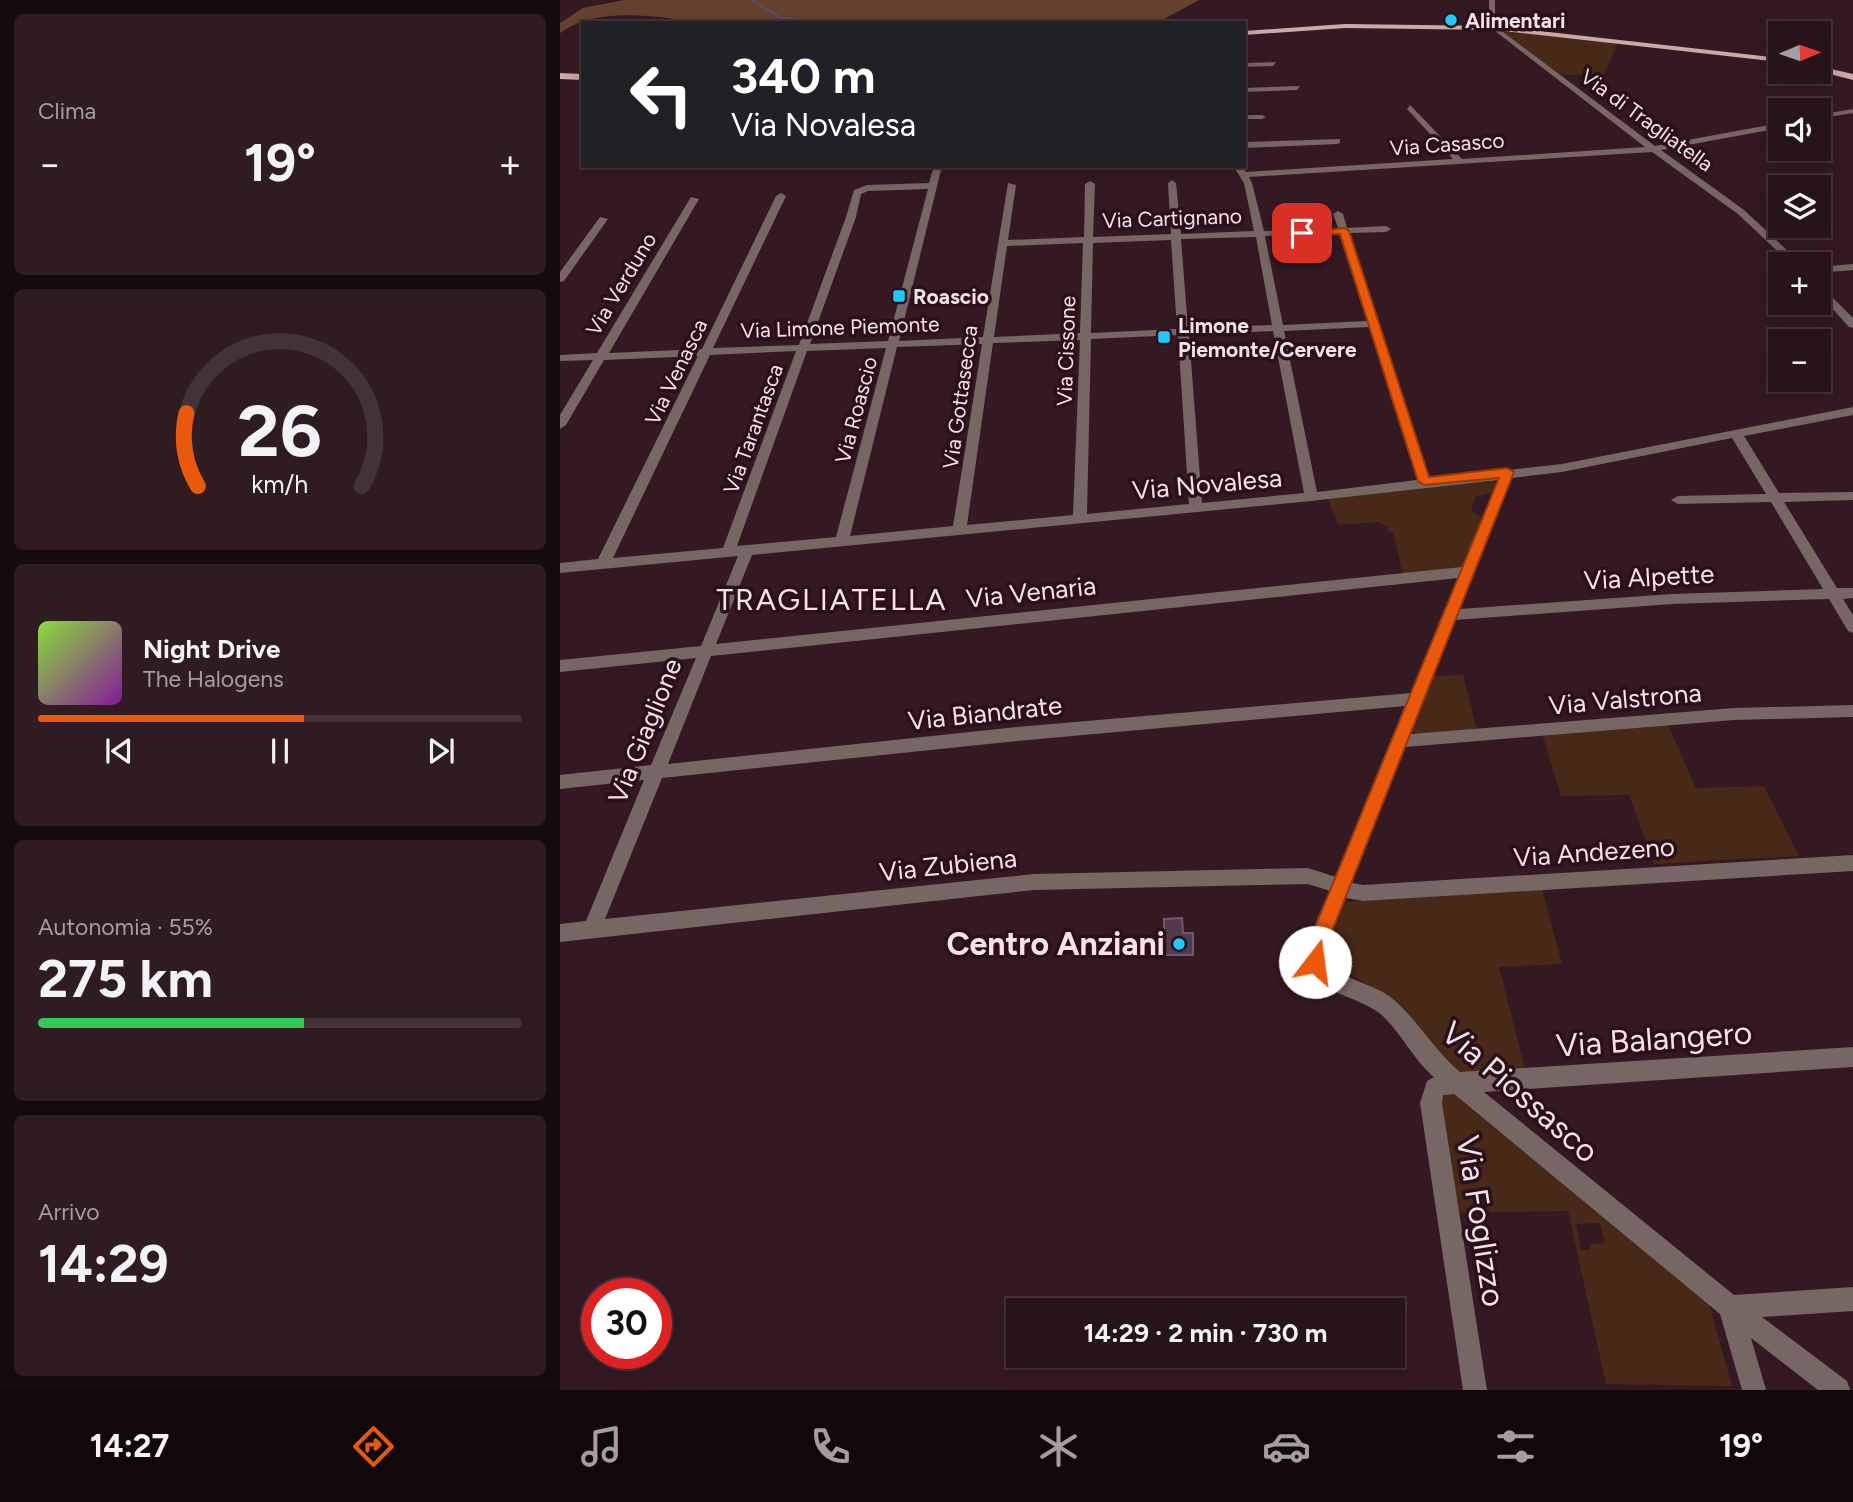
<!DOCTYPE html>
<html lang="it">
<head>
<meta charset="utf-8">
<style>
	body { margin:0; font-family:Figtree,sans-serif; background:#2f1c23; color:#f1f3f6; height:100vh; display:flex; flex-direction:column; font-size:26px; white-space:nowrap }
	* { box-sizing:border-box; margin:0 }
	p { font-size:23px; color:#a49ea2 }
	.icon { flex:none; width:38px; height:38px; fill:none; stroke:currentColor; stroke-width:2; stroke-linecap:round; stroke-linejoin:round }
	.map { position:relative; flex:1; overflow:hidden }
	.details { display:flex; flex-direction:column; gap:14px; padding:14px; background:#150a0e; width:560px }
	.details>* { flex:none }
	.hud { position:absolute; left:21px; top:21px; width:665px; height:147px; border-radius:0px; box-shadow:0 4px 18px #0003,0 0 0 2px #433239; background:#202124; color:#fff; overflow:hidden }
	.needle { width:46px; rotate:88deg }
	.fabs { position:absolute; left:1208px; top:21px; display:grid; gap:14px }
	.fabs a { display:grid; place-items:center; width:63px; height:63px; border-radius:0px; background:#27131a; box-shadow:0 4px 18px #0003,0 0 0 2px #433239; font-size:35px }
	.speed { position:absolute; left:21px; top:1278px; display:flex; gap:14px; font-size:35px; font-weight:700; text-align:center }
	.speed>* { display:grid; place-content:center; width:91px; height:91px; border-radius:50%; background:#27131a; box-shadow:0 4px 18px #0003,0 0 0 2px #433239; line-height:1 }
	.speed .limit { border:10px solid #d22; background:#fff; color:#111 }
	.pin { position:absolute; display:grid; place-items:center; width:60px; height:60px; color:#fff; margin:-30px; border-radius:14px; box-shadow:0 4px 10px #0006 }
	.me { position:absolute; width:77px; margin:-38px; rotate:15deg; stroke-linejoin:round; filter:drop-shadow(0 0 5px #0008) }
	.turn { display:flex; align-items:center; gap:24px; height:147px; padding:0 35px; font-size:32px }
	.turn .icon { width:91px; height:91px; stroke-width:2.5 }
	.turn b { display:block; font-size:49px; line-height:60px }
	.big { font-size:52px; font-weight:700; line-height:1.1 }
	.details .card { flex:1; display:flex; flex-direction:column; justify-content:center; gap:10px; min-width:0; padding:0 24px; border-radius:10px; background:#2f1c23 }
	.details .dial { align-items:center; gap:0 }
	.dial svg { height:182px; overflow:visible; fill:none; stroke:#433239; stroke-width:7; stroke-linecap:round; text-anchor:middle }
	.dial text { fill:#f1f3f6; stroke:none }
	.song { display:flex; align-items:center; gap:21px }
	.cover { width:84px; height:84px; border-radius:10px; background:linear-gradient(135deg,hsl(90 70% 55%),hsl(290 70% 35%)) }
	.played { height:7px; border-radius:4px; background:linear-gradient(90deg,#ea580c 55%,#433239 55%) }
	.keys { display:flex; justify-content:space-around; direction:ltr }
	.heat { display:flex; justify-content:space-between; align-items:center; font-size:38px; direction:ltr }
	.charge { height:10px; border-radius:5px; background:linear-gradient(90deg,#34c759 55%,#433239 0) }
	.trip { position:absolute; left:446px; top:1298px; width:399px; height:70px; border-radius:0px; background:#27131a; box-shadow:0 4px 18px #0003,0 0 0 2px #433239; font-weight:700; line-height:70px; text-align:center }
	.dock { display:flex; height:112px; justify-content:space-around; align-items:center; background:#10080a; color:#a49ea2 }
	.dock .icon { width:49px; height:49px }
	.dock .current { color:#ea580c }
	.dock b { font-size:32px; color:#f1f3f6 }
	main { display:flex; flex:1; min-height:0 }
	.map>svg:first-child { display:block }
	.green { fill:#482816; fill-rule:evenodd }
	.forest { fill:#65422e }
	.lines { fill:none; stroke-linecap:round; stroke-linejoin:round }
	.stream { stroke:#5b4c6e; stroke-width:2 }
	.building { fill:#51394e; stroke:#71586e; stroke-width:2 }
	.minor { fill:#766664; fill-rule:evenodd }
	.major { fill:#caa9a6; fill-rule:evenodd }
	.route { fill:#ea580c; stroke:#983908; stroke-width:2 }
	.poi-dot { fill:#20c9fd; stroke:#2a101a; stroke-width:2.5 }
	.labels { text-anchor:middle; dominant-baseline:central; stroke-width:7; stroke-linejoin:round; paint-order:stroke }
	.far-poi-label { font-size:21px; font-weight:bold; fill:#f6e2e8; stroke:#2a101a; text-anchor:start }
	.far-street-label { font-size:21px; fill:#f6e2e8; stroke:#2a101a }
	.street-label { font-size:26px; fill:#f6e2e8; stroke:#2a101a }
	.quarter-label { font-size:30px; letter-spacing:2px; fill:#f6e2e8; stroke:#2a101a }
	.near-poi-label { font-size:32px; font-weight:bold; fill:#f6e2e8; stroke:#2a101a; text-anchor:end }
	.near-street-label { font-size:32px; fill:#f6e2e8; stroke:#2a101a }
</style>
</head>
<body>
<main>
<section class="details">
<div class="card"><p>Clima</p>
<div class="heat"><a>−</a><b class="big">19°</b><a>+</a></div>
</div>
<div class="card dial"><svg viewBox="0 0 100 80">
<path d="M14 69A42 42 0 1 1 86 69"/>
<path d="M14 69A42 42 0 0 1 9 37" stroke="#ea580c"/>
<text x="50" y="56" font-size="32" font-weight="700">26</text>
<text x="50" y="72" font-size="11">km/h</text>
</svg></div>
<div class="card">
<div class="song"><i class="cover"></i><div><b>Night Drive</b><p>The Halogens</p></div></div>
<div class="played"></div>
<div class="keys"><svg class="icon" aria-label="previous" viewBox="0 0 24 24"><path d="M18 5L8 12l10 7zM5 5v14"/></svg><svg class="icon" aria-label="pause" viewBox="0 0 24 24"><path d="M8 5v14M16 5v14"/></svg><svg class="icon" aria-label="next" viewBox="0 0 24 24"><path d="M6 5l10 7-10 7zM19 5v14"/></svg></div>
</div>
<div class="card"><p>Autonomia · 55%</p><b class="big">275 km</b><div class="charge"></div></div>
<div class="card"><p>Arrivo</p><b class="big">14:29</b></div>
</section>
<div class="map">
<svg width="1293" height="1390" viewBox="0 0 1293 1390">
	<rect width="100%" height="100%" fill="#341923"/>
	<g class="green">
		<polygon points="941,31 1058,42 1043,77 997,74"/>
		<polygon points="933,478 936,484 933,492 915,497 911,510 921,517 920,523 901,568 843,575 833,532 829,532 827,526 818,522 778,525 768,499"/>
		<polygon points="903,675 917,730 857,734 853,731 872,676"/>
		<polygon points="1108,725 1136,788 1204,786 1239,856 1094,864 1069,795 1001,796 983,736"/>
		<polygon points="982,889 1002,964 939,967 965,1069 901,1074 816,991 768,960 766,952 785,902"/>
		<path d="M887 1089 1149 1304 1172 1386 1046 1384 1008 1211 895 1213 878 1091ZM1040 1223 1045 1243 1029 1244 1030 1250H1021L1016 1224Z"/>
	</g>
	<path class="forest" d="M64 0H639L597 23H138C96 15 35 7 0 33V23L23 8Z"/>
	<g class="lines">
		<polyline class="stream" points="192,0 221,18 280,23"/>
	</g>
	<polygon class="building" points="622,918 623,933 633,933 633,955 604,955 604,919"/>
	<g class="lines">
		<g class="minor">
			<path d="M929 0H935V25L939 29 1095 146 1220 123V128L1101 150 1184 210 1242 264H1231L1178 214 1092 152 689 177 692 183 704 231 778 228 773 214 778 211 783 214 787 228 826 226 831 229 826 232 789 233 870 479 1002 464 1293 407V415L1184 436 1219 493 1293 492V500L1224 502 1277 588H1293V598L1283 599 1293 615V633L1288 631 1269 599 1112 604 895 620 851 734 1174 708 1293 705V717L1174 720 845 747 792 883 803 885 1293 855V871L803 901 786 898 766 949 765 959C785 983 814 982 834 1000 859 1022 875 1051 900 1072L1293 1047V1067L924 1092 1174 1295 1293 1287V1311L1202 1317 1287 1381 1290 1390H1258L1191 1338 1206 1390H1182L1160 1314 894 1094 883 1095 882 1103 927 1390H903L860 1103 867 1081 874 1077C853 1060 838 1027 818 1012 802 1001 782 996 765 987 727 966 759 919 770 891L748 884 474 890 0 942V924L26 921 84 780 0 789V775L91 765 136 658 0 672V660L141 646 178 556 0 573V563L38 559 138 356 44 360 6 425 0 429V415L33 360 0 361V355L37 353 131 197 139 199 49 353 142 349 216 196 221 193 226 196 153 348 239 345 286 217 294 190 307 185 369 183 374 166H382L339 341 423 337 448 183 456 185 448 240 524 237 525 184 530 181 535 184 533 237 611 234 608 183 612 180 616 183 621 234 694 231 684 183 675 169 676 167H682L686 172 893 159 847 109 850 105 902 159 1085 147 935 31 929 25ZM368 189 328 341 250 344 296 217 301 194 308 191ZM779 234 807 321 723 325 705 236ZM696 237 712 325 628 328 621 239ZM611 240 617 329 531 333 533 243ZM523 243 520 333 434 337 447 246ZM809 327 857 480 757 492 724 331ZM713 331 744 493 642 503 629 335ZM618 335 629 504 527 514 531 339ZM520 340 513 515 407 525 433 343ZM422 344 393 526 290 536 337 347ZM326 348 276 537 177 546 247 351ZM236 351 163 548 53 558 150 355ZM1172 438 1206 494 1118 496 1111 500 1118 504 1211 502 1263 589 1112 594 900 609 951 478 1002 472ZM938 480 902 567 156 644 192 555 751 501ZM898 578 851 693 457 727 108 764 151 656ZM845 706 776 877 748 868 474 874 45 919 102 778 457 741Z"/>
			<polygon points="716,62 713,66 684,67 684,63"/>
			<polygon points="740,86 737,90 684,92 684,88"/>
			<polygon points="1293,109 1293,113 1258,119 1258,115"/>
			<polygon points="684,115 702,115 706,117 702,119 684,119"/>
			<polygon points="780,139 780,143 777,144 684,148 684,142"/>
			<polygon points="40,217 48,219 4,281 0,282 0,272"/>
			<polygon points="1293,264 1293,270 1258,273 1258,267"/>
			<polygon points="1258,283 1293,318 1293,328 1289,327 1258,293"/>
		</g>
		<g class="major">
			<polygon points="785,24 934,26 1220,58 1220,62 934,30 785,28 684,35 684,31"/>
			<polygon points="1258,66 1293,74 1293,80 1258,71"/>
			<polygon points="0,73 23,74 23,80 0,79"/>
		</g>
	</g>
	<polygon class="route" points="784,228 789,231 869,477 947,468 954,472 765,949 761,969 755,972 748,969 746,949 939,478 864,485 858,481 780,234 742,236 737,233"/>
	<g class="poi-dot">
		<circle cx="891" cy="20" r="7"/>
		<rect x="332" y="289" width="14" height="14" rx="3.5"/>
		<rect x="597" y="330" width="14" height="14" rx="3.5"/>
		<circle cx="619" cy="944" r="7"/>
	</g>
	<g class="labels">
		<g class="far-poi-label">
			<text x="905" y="20">Alimentari</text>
			<text x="353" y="296">Roascio</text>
			<text x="618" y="325">Limone<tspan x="618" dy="24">Piemonte/Cervere</tspan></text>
		</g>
		<g class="far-street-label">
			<text transform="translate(1087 120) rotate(36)">Via di Tragliatella</text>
			<text transform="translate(887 144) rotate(-4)">Via Casasco</text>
			<text transform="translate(612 218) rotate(-2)">Via Cartignano</text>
			<text transform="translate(61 284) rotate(-59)">Via Verduno</text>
			<text transform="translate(280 327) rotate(-2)">Via Limone Piemonte</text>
			<text transform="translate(506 351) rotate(-88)">Via Cissone</text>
			<text transform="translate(116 372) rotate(-64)">Via Venasca</text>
			<text transform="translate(400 397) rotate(-82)">Via Gottasecca</text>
			<text transform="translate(296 410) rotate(-75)">Via Roascio</text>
			<text transform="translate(193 429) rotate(-70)">Via Tarantasca</text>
		</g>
		<g class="street-label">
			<text transform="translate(647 484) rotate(-5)">Via Novalesa</text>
			<text transform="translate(1089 577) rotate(-3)">Via Alpette</text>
			<text transform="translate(471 592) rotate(-6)">Via Venaria</text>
			<text transform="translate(1065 699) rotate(-5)">Via Valstrona</text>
			<text transform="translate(425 713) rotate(-6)">Via Biandrate</text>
			<text transform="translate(85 731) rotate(-68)">Via Giaglione</text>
			<text transform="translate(1034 852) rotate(-4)">Via Andezeno</text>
			<text transform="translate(388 865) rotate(-6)">Via Zubiena</text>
		</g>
		<g class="quarter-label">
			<text x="272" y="599">TRAGLIATELLA</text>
		</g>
		<g class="near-poi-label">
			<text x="605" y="944">Centro Anziani</text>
		</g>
		<g class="near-street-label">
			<text transform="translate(1094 1039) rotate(-4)">Via Balangero</text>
			<text transform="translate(960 1092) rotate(41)">Via Piossasco</text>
			<text transform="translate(921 1221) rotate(81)">Via Foglizzo</text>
		</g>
	</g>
</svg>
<div class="fabs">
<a><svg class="needle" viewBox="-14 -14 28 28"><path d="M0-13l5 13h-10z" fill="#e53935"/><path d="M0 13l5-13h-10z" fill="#a49ea2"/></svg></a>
<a><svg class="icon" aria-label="sound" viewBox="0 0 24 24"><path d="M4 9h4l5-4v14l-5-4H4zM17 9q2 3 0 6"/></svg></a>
<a><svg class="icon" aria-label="layers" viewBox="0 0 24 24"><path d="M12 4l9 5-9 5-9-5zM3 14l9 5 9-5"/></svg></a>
<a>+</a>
<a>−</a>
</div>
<div class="speed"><div class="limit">30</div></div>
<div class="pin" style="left:742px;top:233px;background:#d93025"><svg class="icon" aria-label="arrive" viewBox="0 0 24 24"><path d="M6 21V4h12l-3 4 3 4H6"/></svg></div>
<svg class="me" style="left:755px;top:962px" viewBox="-20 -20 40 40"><circle r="19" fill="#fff"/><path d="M0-13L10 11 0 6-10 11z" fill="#ea580c"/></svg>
<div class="trip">14:29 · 2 min · 730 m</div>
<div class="hud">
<div class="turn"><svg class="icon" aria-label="left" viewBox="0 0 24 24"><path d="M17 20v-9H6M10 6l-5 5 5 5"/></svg><div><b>340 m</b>Via Novalesa</div></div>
</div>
</div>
</main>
<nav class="dock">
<b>14:27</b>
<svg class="icon current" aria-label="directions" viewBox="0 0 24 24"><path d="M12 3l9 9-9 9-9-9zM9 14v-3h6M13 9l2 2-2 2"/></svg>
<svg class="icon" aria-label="music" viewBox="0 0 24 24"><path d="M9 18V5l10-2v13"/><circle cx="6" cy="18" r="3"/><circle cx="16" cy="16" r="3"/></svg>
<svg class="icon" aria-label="phone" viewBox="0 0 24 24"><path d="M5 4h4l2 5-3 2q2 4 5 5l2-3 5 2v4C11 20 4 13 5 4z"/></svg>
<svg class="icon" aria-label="climate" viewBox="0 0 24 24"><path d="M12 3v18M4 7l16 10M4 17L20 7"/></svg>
<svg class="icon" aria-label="car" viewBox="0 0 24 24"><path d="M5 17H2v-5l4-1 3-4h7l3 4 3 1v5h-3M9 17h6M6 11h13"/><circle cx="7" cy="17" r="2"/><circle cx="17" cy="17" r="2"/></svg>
<svg class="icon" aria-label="filters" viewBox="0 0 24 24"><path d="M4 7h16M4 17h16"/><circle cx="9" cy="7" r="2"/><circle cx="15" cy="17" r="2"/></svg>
<b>19°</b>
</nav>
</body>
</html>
